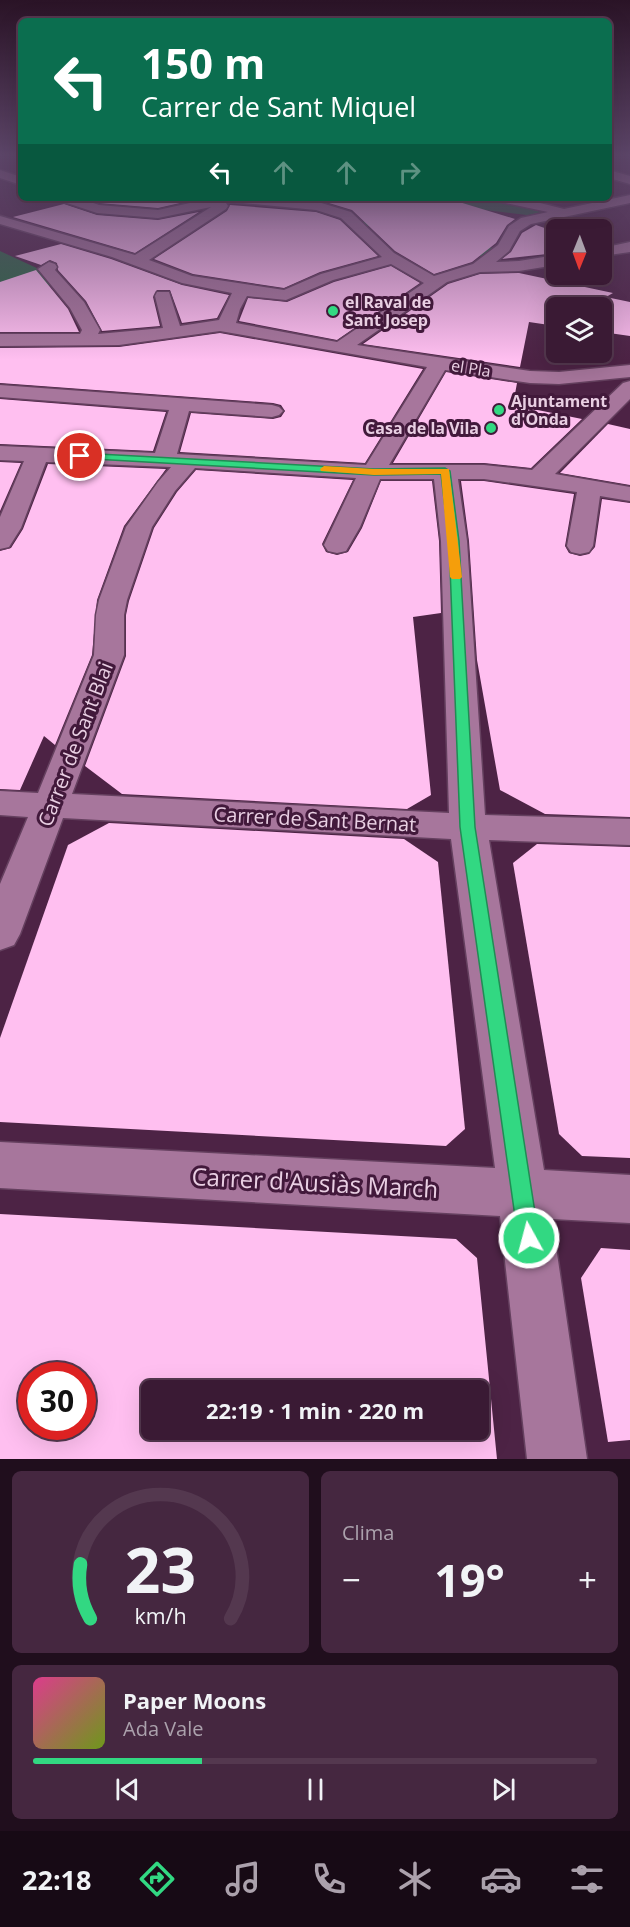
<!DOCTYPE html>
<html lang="es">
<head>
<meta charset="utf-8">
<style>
	body { margin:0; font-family:"Open Sans",sans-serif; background:#452740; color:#f1f3f6; height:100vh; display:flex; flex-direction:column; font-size:22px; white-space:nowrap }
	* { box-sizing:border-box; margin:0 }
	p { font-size:20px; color:#aba1ac }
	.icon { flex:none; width:33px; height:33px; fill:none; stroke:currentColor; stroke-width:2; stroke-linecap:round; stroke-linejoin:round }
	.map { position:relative; height:1459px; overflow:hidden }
	.panel { display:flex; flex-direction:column; gap:12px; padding:12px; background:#200e1d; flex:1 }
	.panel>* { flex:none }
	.top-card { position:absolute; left:18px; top:18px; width:594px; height:183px; border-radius:9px; box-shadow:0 6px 24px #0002,0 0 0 2px #54384f; background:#0b6e4f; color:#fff; overflow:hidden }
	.needle { width:39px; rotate:181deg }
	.controls { position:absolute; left:546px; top:219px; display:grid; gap:12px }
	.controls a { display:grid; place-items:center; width:66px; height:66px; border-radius:9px; background:#3a1a34; box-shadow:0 6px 24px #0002,0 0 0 2px #54384f; font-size:30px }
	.speed { position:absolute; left:18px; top:1362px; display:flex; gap:12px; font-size:30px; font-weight:700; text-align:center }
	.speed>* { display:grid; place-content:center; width:78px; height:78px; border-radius:50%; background:#3a1a34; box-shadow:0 6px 24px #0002,0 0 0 2px #54384f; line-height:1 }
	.speed .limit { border:9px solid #d22; background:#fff; color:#111 }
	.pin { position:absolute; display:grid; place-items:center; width:51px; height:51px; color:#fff; margin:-26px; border:3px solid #fff; border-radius:50%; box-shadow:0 2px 6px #0007 }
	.me { position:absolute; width:66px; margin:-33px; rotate:353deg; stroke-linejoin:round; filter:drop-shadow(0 0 4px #0008) }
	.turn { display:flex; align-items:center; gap:21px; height:126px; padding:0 24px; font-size:27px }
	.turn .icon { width:78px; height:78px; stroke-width:2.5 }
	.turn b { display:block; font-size:42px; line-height:51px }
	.lanes { display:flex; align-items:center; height:57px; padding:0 24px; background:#0003; justify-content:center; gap:30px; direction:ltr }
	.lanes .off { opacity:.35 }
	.big { font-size:45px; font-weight:700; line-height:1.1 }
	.panel .card { flex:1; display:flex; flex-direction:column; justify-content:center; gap:9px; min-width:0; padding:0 21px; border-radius:9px; background:#452740 }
	.panel .dial { align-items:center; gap:0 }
	.dial svg { height:156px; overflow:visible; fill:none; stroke:#54384f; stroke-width:7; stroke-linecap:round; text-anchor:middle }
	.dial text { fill:#f1f3f6; stroke:none }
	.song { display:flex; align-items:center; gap:18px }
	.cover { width:72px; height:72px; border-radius:9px; background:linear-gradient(135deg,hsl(330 70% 55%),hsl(80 70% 35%)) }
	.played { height:6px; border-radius:3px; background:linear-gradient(90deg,#32d882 30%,#54384f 30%) }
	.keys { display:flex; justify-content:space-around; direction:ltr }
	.heat { display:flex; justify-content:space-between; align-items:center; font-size:33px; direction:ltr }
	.panel .tiles { flex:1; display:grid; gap:12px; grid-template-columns:1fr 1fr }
	.card:last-child { grid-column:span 2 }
	.trip { position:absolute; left:141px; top:1380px; width:348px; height:60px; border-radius:9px; background:#3a1a34; box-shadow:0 6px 24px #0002,0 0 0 2px #54384f; font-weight:700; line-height:60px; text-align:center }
	.dock { display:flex; height:96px; justify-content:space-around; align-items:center; background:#170a15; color:#aba1ac }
	.dock .icon { width:42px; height:42px }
	.dock .on { color:#32d882 }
	.dock b { font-size:27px; color:#f1f3f6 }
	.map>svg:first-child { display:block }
	.green { fill:#2a6743 }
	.building { fill:#ffbff0; fill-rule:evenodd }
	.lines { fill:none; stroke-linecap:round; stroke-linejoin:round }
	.street-casing { stroke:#65405f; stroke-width:3 }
	.street { fill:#a7769c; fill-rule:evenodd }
	.route { fill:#32d882; stroke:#208c54; stroke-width:1.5 }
	.slow { fill:#f59e0b }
	.poi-dot { fill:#32d882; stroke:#42193b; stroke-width:2 }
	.labels { text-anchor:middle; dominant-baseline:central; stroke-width:6; stroke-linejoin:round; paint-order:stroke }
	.far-poi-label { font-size:16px; font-weight:bold; fill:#e9cfe3; stroke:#42193b; text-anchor:start }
	.far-street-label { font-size:16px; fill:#e9cfe3; stroke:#42193b }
	.street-label { font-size:20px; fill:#e9cfe3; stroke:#42193b }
	.near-street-label { font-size:24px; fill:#e9cfe3; stroke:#42193b }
</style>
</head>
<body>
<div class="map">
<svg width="630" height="1459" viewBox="0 0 630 1459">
	<rect width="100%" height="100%" fill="#4d2345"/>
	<g class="green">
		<polygon points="447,198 480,198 544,212 527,215 469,208 442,243 495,248 484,257 374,226 365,226 361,222 380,219"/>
		<polygon points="0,251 41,270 53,285 16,291 0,288"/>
	</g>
	<g class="building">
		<polygon points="90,198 202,198 158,208 99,203 88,199"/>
		<polygon points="299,198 446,198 515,219 507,225 496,243 472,262 434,274 395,251 352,210 319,200"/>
		<polygon points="64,204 97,215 158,220 199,212 135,253 13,217"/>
		<polygon points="230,205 316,212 340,220 378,256 320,272 284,288 193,274 154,259 227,211"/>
		<polygon points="536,225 556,232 556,253 502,259 511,252 522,233"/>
		<polygon points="61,244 111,259 182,285 229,295 217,318 182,323 170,290 157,290 153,297 160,326 102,331 86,301 58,270 57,263 50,260 41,265 15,256"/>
		<polygon points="391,266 420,283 337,340 239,321 248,298 287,302 334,282"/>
		<polygon points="36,270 68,309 79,332 0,332 0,282"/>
		<polygon points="519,273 613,293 606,297 630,302 630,336 602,332 602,308 556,308 556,326 529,322 520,367 363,344 448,284 480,274"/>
		<polygon points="220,333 423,369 365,463 180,452 191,413 273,419 281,417 285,411 281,405 273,403 0,383 0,348 119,347"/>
		<polygon points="446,372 517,383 513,405 582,419 531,468 484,463 393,463"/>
		<polygon points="0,399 166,412 153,451 0,444"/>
		<polygon points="608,424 630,429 630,485 560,473"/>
		<polygon points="0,462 21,463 0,511"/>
		<polygon points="48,464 166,469 124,526 97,600 92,655 55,745 44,736 20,790 0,789 0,551 11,548 23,529"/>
		<polygon points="196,470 353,480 322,544 326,552 337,555 348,552 362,528 381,481 432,481 439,541 441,613 413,617 431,795 407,809 122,794 85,766 126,656 126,615 129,601 154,528 177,492"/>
		<polygon points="461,481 484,481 574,494 565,546 569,553 580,556 589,554 595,547 602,499 630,503 630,817 545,814 500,790 477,660 469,541"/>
		<polygon points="109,823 404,839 438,862 465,1129 446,1146 0,1122 0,1038 68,845"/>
		<polygon points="537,844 630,847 630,1158 582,1156 559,1134 513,863"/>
		<path d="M0 1214 456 1239 477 1258 497 1459H0ZM32 1376H82V1426H32ZM152 1390H478V1430H152Z"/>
		<polygon points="601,1248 630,1250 630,1440 608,1442 581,1278"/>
	</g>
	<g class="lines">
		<defs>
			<g id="street">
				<polygon points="0,170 21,177 21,185 0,178"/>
				<polygon points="609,170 630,176 630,184 609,178"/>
				<path d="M630 195V203L531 224 520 231 509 251 496 262 519 261 556 255V265L519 271 480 272 447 282 357 345 530 371 559 372 630 365V377L559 384 530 383 445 370 389 465H484L532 470 623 383 630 381V399L555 474 630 487V501L600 496 593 546 589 552 580 554 571 552 567 546 577 492 484 479H458L467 541 485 815 630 819V845L489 840 544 1170 630 1175V1223L552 1219 587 1459H527L500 1216 0 1188V1142L495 1168 451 839 63 818 20 934 14 945 0 950V884L28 817 0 815V791L38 793 94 655 96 615 99 600 126 527 158 482 171 467 46 462 21 528 9 547 0 549V517L24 461 0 460V446L155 453 169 410 0 397V385L272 405 279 407 283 411 279 415 272 417 189 411 177 454 366 465 427 367 220 331 119 345 0 346V334H80L82 330 70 308 38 269 49 262 55 264 57 267 55 270 84 302 100 330 98 334 163 328 155 296 157 292H169L180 326 219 320 232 293 182 283 112 257 0 224V216L135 255 211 207 158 218 97 213 61 201 59 198H79L99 205 158 210 213 198H275L318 202 351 212 394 253 434 276 473 264 498 245 509 226 521 218 548 212 496 201 494 198H520L564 209ZM232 202 316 210 341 218 382 257 321 274 284 290 192 276 149 260 226 209 228 206 226 203ZM391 264 424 283 337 342 236 323 240 309 247 296 286 300 333 280ZM195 468 356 478 324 545 328 551 337 553 346 551 360 527 380 479H434L441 541 449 813 72 794 124 655V615L127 600 152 527 175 491Z"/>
				<polygon points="630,242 630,252 602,256 602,248"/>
			</g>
		</defs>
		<use href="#street" class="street-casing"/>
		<use href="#street" class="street"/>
	</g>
	<linearGradient id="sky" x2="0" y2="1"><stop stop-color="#2a1326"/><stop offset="0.43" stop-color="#5c4568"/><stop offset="1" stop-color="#5c4568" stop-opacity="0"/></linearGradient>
	<rect width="630" height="360" fill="url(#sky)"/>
	<polygon class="route" points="80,453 374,469 445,468 450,471 459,541 475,827 539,1238 536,1245 529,1248 521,1245 518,1238 460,827 449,541 441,474 374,475 76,458 75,456"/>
	<polygon class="slow" points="324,466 374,469 449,469 462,577 460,579 452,579 450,577 441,474 374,475 321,471 320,469"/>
	<g class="poi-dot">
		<circle cx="333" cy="311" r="6"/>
		<circle cx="499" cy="410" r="6"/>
		<circle cx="491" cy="428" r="6"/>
	</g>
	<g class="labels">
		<g class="far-poi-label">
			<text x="345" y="302">el Raval de<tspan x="345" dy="18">Sant Josep</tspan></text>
			<text x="511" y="401">Ajuntament<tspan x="511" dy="18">d'Onda</tspan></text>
			<text x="479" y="428" text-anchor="end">Casa de la Vila</text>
		</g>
		<g class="far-street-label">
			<text transform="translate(471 368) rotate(9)">el Pla</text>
		</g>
		<g class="street-label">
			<text transform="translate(75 744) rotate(-69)">Carrer de Sant Blai</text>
			<text transform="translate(315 819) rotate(3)">Carrer de Sant Bernat</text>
		</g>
		<g class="near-street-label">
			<text transform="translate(315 1182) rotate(3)">Carrer d'Ausiàs March</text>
		</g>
	</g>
</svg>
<div class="controls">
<a><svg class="needle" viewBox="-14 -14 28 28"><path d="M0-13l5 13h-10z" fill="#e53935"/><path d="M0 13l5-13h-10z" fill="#aba1ac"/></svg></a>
<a><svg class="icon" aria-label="layers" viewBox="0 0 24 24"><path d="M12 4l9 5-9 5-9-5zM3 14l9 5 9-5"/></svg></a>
</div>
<div class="speed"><div class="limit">30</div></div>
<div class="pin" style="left:80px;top:456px;background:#d93025"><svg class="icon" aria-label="arrive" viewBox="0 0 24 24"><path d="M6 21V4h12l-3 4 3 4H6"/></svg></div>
<svg class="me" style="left:529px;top:1238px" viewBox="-20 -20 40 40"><circle r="17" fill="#32d882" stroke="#fff" stroke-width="3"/><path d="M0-11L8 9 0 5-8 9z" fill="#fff"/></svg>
<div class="trip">22:19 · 1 min · 220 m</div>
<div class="top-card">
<div class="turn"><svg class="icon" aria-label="left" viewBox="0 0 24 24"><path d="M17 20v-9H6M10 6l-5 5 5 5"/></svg><div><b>150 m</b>Carrer de Sant Miquel</div></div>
<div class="lanes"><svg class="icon" aria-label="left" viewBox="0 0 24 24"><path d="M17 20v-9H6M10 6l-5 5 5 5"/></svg><svg class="icon off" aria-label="ahead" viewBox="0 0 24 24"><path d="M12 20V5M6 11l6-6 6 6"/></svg><svg class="icon off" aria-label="ahead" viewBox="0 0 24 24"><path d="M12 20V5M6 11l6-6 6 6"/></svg><svg class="icon off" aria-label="right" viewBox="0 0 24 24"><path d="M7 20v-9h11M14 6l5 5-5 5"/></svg></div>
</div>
</div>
<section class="panel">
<div class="tiles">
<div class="card dial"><svg viewBox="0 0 100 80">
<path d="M14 69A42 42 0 1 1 86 69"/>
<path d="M14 69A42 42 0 0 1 9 41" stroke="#32d882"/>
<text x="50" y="56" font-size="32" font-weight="700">23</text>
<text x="50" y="72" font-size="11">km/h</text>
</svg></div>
<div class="card"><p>Clima</p>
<div class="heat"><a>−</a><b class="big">19°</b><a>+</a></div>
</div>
<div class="card">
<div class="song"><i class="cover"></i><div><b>Paper Moons</b><p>Ada Vale</p></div></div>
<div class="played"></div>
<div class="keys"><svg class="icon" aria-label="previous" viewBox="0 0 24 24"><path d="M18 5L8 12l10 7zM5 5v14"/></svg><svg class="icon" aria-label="pause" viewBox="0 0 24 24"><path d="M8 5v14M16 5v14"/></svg><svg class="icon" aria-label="next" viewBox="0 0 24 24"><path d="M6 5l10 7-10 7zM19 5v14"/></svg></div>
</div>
</div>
</section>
<nav class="dock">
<b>22:18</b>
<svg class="icon on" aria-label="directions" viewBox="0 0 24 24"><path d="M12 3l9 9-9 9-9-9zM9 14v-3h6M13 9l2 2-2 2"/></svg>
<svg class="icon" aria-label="music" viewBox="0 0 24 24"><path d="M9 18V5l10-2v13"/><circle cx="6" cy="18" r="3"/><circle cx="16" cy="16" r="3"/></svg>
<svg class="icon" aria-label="phone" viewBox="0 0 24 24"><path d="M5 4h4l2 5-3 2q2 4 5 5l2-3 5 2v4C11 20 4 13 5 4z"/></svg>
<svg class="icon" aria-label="climate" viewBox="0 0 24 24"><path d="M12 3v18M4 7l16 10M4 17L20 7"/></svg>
<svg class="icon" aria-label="car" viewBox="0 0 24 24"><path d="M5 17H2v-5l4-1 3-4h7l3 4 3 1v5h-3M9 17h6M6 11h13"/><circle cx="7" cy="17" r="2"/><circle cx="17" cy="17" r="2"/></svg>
<svg class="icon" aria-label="filters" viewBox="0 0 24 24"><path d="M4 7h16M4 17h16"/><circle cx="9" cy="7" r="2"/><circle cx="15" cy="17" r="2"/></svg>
</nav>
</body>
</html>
